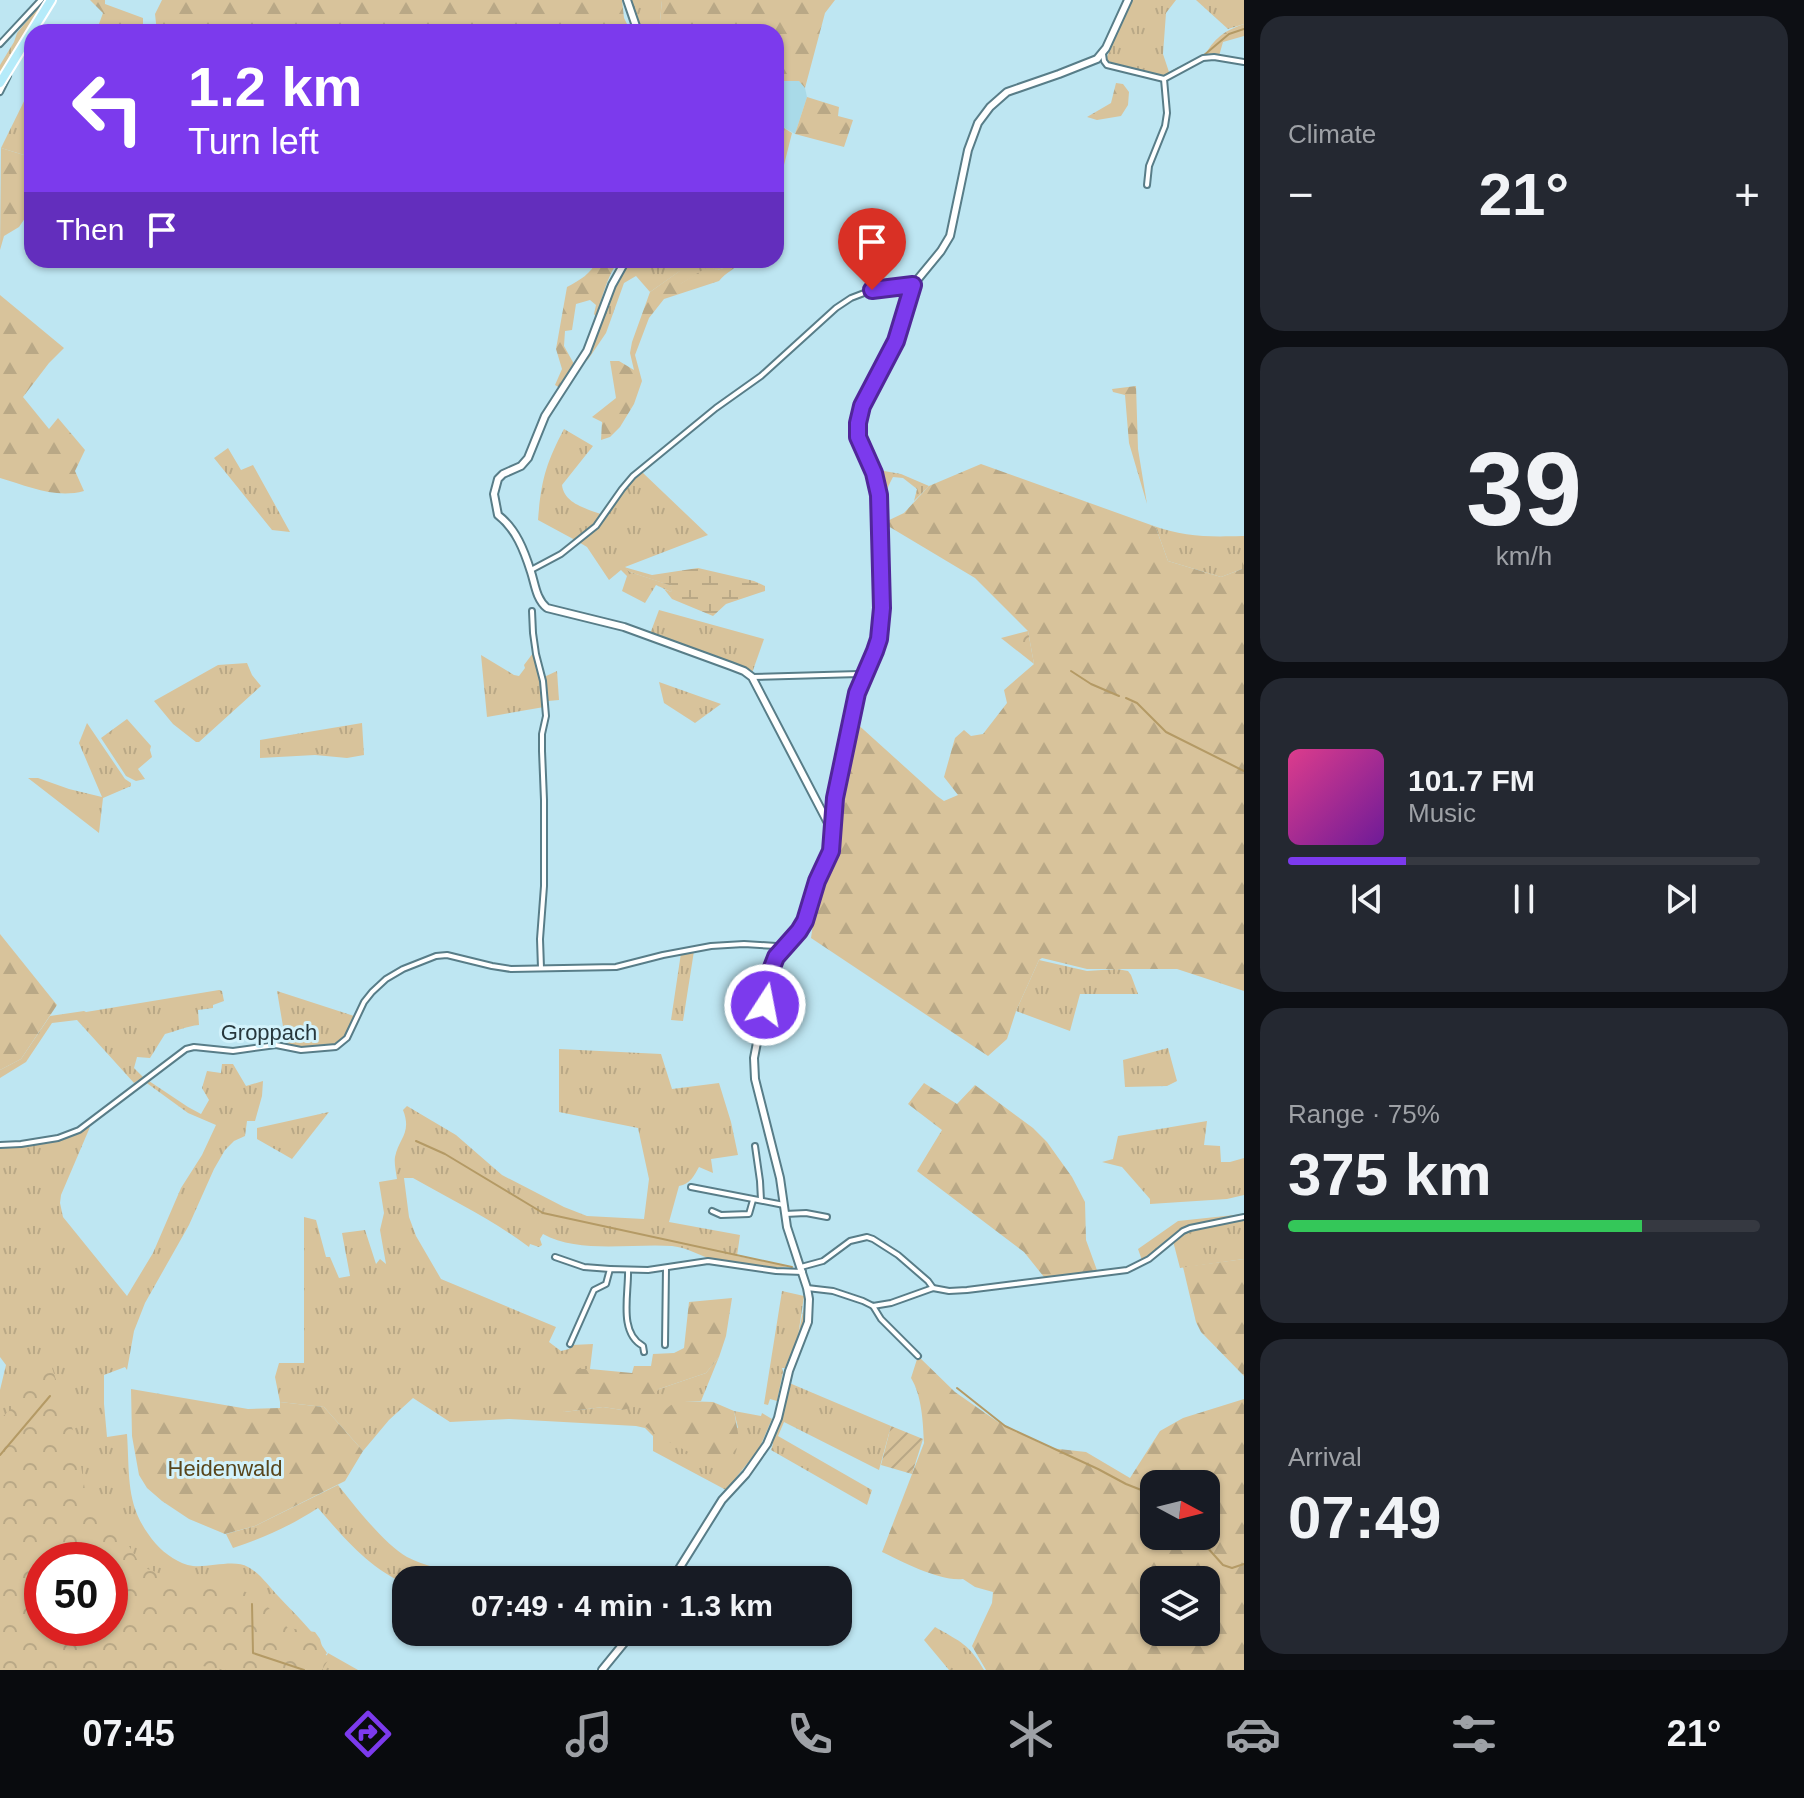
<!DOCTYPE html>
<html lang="en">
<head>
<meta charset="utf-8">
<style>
	body { margin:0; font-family:Arial,sans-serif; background:#242831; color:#f1f3f6; height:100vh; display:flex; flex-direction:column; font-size:30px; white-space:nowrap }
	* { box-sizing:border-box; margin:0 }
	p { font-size:26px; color:#9ea1a6 }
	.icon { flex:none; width:44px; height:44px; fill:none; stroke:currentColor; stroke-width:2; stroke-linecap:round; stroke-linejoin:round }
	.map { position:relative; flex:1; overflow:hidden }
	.drawer { display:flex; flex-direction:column; gap:16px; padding:16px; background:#0d0f14; width:560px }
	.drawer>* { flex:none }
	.guide { position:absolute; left:24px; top:24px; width:760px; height:244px; border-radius:24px; box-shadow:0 2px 6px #0004; background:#7c3aed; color:#fff; overflow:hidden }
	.needle { width:52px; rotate:97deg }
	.buttons { position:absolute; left:1140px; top:1470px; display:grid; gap:16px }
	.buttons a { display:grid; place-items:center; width:80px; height:80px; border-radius:16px; background:#171b24; box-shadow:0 2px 6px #0004; font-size:40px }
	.speed { position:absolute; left:24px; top:1542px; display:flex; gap:16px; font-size:40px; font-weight:700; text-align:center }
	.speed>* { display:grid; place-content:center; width:104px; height:104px; border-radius:50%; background:#171b24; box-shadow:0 2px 6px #0004; line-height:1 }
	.speed .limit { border:12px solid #d22; background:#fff; color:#111 }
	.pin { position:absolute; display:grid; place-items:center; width:68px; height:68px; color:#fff; margin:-82px -34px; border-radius:50% 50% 50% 0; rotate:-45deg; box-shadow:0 0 8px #0007 }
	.pin .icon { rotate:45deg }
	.me { position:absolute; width:88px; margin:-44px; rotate:11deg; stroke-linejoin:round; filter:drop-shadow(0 0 6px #0008) }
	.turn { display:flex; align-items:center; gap:28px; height:168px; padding:0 32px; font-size:36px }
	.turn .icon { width:104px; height:104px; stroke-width:2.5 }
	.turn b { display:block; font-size:56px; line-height:68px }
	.then { display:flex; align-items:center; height:76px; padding:0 32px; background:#0003; gap:16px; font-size:30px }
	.big { font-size:60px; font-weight:800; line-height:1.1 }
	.drawer .tile { flex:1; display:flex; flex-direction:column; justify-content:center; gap:12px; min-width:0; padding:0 28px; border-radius:24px; background:#242831 }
	.drawer .dial { align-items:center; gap:0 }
	.dial b { font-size:104px; line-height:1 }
	.song { display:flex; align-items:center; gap:24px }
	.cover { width:96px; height:96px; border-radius:12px; background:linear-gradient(135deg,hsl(330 70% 55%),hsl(280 70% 35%)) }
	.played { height:8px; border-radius:4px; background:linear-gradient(90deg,#7c3aed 25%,#363941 25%) }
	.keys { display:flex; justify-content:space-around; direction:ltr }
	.heat { display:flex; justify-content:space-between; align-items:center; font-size:44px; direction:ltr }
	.charge { height:12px; border-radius:6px; background:linear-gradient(90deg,#34c759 75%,#363941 0) }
	.trip { position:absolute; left:392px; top:1566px; width:460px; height:80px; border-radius:24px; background:#171b24; box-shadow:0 2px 6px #0004; font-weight:800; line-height:80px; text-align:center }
	.dock { display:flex; height:128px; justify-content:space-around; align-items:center; background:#090b0e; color:#9ea1a6 }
	.dock .icon { width:56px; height:56px }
	.dock .current { color:#7c3aed }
	.dock b { font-size:36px; color:#f1f3f6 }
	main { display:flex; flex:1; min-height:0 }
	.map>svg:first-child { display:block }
	.built { fill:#a9dae8 }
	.grass { fill:url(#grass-tufts) }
	.forest { fill:url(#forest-firs); fill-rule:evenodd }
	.wetland { fill:url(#wetland-marsh) }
	.park { fill:url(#park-crowns); fill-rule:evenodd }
	.garden { fill:url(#garden-furrows) }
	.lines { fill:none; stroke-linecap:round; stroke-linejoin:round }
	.stream { stroke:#b49a65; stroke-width:2 }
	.street-casing { stroke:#587d88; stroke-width:8 }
	.secondary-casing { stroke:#587d88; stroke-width:10 }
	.primary-casing { stroke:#fff; stroke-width:12 }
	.street { stroke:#fff; stroke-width:4 }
	.secondary { stroke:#fff; stroke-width:6 }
	.primary { stroke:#b5ebfa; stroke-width:8 }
	.route-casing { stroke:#51269a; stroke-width:20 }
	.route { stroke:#7c3aed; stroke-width:14 }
	.labels { text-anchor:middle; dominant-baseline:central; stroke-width:6; stroke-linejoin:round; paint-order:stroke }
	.street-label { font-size:22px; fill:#27373c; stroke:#d2f2fb }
	.park-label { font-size:22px; fill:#58451b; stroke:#d2f2fb }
</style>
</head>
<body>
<main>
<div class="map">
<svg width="1244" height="1670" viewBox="0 0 1244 1670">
	<defs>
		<pattern id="grass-tufts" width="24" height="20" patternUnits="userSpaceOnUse" patternTransform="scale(2)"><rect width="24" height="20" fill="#d8c39b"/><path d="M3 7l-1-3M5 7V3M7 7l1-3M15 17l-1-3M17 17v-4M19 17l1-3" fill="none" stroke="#b9a886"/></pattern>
		<pattern id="forest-firs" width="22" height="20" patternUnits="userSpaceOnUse" patternTransform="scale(2)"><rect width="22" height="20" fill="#d8c39b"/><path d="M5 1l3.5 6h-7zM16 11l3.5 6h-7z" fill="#b9a886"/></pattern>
		<pattern id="wetland-marsh" width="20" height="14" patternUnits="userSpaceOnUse" patternTransform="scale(2)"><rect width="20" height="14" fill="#d8c39b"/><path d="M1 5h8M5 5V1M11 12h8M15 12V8" fill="none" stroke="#b9a886"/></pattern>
		<pattern id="park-crowns" width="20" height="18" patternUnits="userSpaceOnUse" patternTransform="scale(2)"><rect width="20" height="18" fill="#d8c39b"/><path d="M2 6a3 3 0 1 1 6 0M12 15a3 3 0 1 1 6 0" fill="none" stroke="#b9a886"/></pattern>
		<pattern id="garden-furrows" width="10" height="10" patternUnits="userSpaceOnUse" patternTransform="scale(2)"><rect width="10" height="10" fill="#d8c39b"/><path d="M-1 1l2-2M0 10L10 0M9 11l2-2" fill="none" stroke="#b9a886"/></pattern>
	</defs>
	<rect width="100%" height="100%" fill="#bee6f2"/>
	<polygon class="built" points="776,81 799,81 805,88 807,97 795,134 776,123"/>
	<g class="grass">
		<polygon points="44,0 46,0 0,75 0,65 14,42 17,33"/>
		<polygon points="630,0 662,0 659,32 641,32"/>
		<polygon points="1131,0 1176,0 1166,13 1163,54 1170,75 1160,77 1110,64 1106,59"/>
		<polygon points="1196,0 1244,0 1244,24 1228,29"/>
		<polygon points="32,85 32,152 24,155 1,148"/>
		<polygon points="776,123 792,133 778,189 776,189"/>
		<polygon points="628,260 731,260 730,266 717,270 709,267 679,285 680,271 650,292 636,276 624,283 606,333 587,361 615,282"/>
		<path d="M564 429 593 446 562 485C564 504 588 509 603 515L596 525 575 540 538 520C541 481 546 463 564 429Z"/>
		<polygon points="228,448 241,470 253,465 290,532 272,530 214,458"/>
		<path d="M884 471 901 474 929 486 914 501 917 489 903 478 893 477C887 489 880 500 888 513L883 515 881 491 878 476Z"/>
		<polygon points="642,472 708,535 625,567 630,572 673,586 671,592 656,585 645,603 622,591 627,576 621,570 609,580 587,547 577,541 597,528 623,490"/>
		<path d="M1151 525C1185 537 1207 537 1242 536V569L1221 577 1168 561 1156 528Z"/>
		<polygon points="659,610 764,639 752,673 650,634"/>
		<polygon points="533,653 540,679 544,707 487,717 481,655 514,675 519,676 525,668 524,665"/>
		<polygon points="247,663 252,675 261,686 199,742 196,742 173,724 154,701 218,665"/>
		<polygon points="557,671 559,700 548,701 544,677"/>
		<polygon points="659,682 721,704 695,723 664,703"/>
		<polygon points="127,719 151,746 150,750 152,757 138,769 145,779 136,781 126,776 101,738"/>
		<polygon points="87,723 125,779 131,783 131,786 103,798 99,833 28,778 38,778 69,789 102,797 79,743"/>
		<polygon points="362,723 364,755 347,758 315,755 260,758 260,740"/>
		<polygon points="694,951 683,1021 671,1020 681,953"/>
		<polygon points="1039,960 1087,971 1117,969 1128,971 1131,975 1138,994 1080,994 1070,1031 1016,1011"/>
		<path d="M219 990 222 991 224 1001 213 1005V1008L198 1010 199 1025C187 1026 177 1031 165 1034L150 1058 137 1057 134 1068 143 1077 134 1083 77 1020 52 1023 26 1062 0 1078V1070L21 1059 50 1016 84 1011 86 1012Z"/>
		<path d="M277 991 354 1016C351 1022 350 1029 346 1034 333 1053 305 1050 286 1044Z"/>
		<polygon points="1168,1048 1177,1081 1167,1086 1125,1087 1123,1060"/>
		<path d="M559 1049 661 1054 672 1089 719 1083 731 1122 738 1155 711 1159 713 1173 699 1167C694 1176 690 1184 679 1186L669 1222 740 1235 737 1256 787 1266C772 1271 729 1264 713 1260 699 1255 688 1248 672 1246 634 1243 578 1254 543 1234L540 1239 542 1245 539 1247 530 1244 529 1247C493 1220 452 1200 413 1178H404L409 1217 416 1236 441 1279 556 1327 549 1342 561 1351 569 1349 572 1345 593 1344 590 1369H557L564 1412 603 1407 622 1410 659 1389 706 1373 719 1357 701 1401H684L738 1428 734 1411 761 1416 762 1413 772 1419 759 1449 726 1490 653 1451V1436L645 1428 636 1426 509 1419 450 1422 413 1398 389 1420 363 1451 324 1407 280 1402 275 1377 279 1363H304V1217L316 1220 326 1257H330L339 1278 350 1276 342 1233 365 1230 376 1264 380 1259 386 1264 380 1230 384 1213 379 1182 397 1179C396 1172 394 1163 395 1157 399 1138 412 1133 403 1110L407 1106 456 1135 502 1175 564 1207 587 1216 644 1219 649 1179 638 1128 559 1112Z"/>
		<path d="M222 1064H233L246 1086 263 1081 262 1096 255 1121H247L245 1136 234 1141 225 1150 214 1169 189 1225 145 1303 134 1331 127 1370 125 1367 104 1375V1404L107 1437 127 1434C130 1479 125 1508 156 1544 165 1554 179 1564 193 1566 209 1568 234 1559 248 1567 260 1573 269 1587 279 1597 296 1615 313 1631 327 1653L315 1670H165L163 1598 101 1534 0 1536V1390L6 1365 0 1357V1147L18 1146 60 1140 90 1127 61 1195 60 1203 63 1217 127 1296 153 1253 181 1188 202 1155 216 1125 188 1113 144 1081 146 1079 188 1107 201 1114 209 1100 202 1088 207 1071 221 1073Z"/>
		<polygon points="329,1112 292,1159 257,1139 257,1128"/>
		<polygon points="1207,1121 1204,1145 1220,1146 1221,1162 1230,1162 1244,1158 1244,1195 1227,1199 1150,1204 1150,1199 1122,1167 1102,1162 1113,1159 1118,1136"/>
		<polygon points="1244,1214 1197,1224 1185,1228 1143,1263 1138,1249 1178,1221"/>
		<path d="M1244 1219V1259L1180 1268 1173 1241C1191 1224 1221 1223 1244 1219Z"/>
		<path d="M782 1291 804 1296 798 1336 806 1297C807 1323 798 1344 788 1368L798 1337 785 1368H782L783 1372 777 1401 770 1399 768 1405 764 1404Z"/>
		<polygon points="787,1382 891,1426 879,1470 784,1422 778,1436 872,1490 867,1505 771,1450 773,1444 771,1442"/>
		<path d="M338 1485C354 1505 384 1544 407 1557 424 1566 443 1568 460 1577L457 1580H406V1584C369 1568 344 1538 318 1508 290 1526 264 1538 233 1548L226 1534 255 1526Z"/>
		<path d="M935 1627C961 1642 969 1644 984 1670H949L924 1640Z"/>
		<polygon points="328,1653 358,1670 319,1670"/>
	</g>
	<g class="forest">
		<polygon points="90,0 105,0 105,4 143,18 143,32 96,32 103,13"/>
		<polygon points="162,0 622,0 624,18 631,32 332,32 305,28 303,32 157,32 155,14"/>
		<polygon points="662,0 835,0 825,13 805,88 799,81 776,81 776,32 659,32"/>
		<path d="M1244 24V36L1223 42 1219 56 1204 57C1213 39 1225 30 1244 24Z"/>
		<polygon points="1116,83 1123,84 1129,92 1128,105 1121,116 1097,120 1087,117 1111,103"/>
		<polygon points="807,97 839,107 838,116 853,120 844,147 795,134"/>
		<polygon points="1,148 24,155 32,152 32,208 19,227 4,236 0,250"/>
		<path d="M597 260H619C607 276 602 298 596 317L594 314 596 305 590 300 576 304 572 330 565 331 564 346 574 364 560 388 555 385 562 369 556 349 567 287C580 280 591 274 597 260Z"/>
		<path d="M731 260H741C735 270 726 272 719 281L664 299 649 318 635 355 642 381 634 404 620 427 610 437 601 440 602 422 592 417 616 398 610 361H619L634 370 630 353 632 342 650 292 681 270 680 284 709 266 717 270 730 266Z"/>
		<path d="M0 295 64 348 49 363 23 397 49 429 58 418 85 450 75 471 84 491C55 499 28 486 0 478Z"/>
		<polygon points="1136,386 1138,449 1147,504 1129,443 1125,395 1113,392 1112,389"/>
		<polygon points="981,464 1151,525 1156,528 1168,561 1221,577 1242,569 1242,536 1244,536 1244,991 1177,969 1087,969 1042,958 1039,960 1016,1011 1007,1039 988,1056 811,938 816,902 831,868 835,845 838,795 854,721 937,796 944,801 958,795 944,777 955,738 964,730 971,736 983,734 1007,703 1004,690 1034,664 1028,631 975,578 883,523 904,513 929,486"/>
		<polygon points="0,934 57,1005 21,1059 0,1070"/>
		<polygon points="924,1083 957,1104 975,1085 1033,1128 1047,1142 1072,1177 1085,1202 1086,1240 1098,1273 1044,1277 1024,1252 917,1171 942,1130 908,1104"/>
		<polygon points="1244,1259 1244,1376 1201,1332 1196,1322 1183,1267"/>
		<polygon points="732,1298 726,1336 719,1357 706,1373 659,1389 647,1404 622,1410 603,1407 564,1412 543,1381 557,1369 590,1369 632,1373 634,1366 651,1366 653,1354 674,1353 684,1348 689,1302"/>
		<path d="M918 1356 955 1392 998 1422 1050 1448 1086 1452 1130 1478 1160 1431 1183 1418 1244 1399V1670H986L972 1646 992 1603 993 1592 975 1587 963 1579C941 1582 903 1562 882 1552L924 1443C923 1422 922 1396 911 1378ZM1154 1484H1206V1536H1154ZM1154 1580H1206V1632H1154Z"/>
		<polygon points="131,1389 248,1409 280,1408 280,1402 324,1407 363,1451 345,1481 255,1526 225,1534 189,1519 162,1501 147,1488 139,1475 132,1436"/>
		<polygon points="684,1401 713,1402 734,1411 740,1444 720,1468 657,1436 645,1426 671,1405"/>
	</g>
	<polygon class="wetland" points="624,567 652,575 698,568 754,581 765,586 765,591 726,604 713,616 672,599 664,589 671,592 672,586 630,572"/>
	<g class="park">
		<polygon points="1028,631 1034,664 1001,638"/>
		<path d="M51 1365 77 1442 85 1490 92 1514 106 1509 142 1567 175 1579 234 1585 264 1603 288 1628 315 1632 320 1639 324 1654 330 1657 322 1670H226L197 1665 195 1670H0V1419L12 1408 17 1384 31 1374ZM42 1560H110V1628H42Z"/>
	</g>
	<polygon class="garden" points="891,1426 923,1439 912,1474 881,1465"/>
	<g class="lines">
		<g class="stream">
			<polyline points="1203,56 1229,34 1244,29"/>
			<polyline points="1164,76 1179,68"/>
			<polyline points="1071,671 1091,684 1119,696"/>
			<polyline points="1126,698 1137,703 1166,732 1244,771"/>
			<polyline points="416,1141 445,1154 543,1213 792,1267"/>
			<polyline points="957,1388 1005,1426 1098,1469 1126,1484 1154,1495"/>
			<polyline points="0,1455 50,1396"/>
			<polyline points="1197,1536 1223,1565 1232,1568 1244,1564"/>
			<polyline points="252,1604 253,1653 304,1670"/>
		</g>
		<defs>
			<g id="street">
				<polyline points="0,44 41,0"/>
				<polyline points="1103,54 1104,61 1107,65 1164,79 1203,58 1214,57 1244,62"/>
				<polyline points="0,92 8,76"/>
				<polyline points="1147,185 1149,166 1165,126 1167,113 1164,79"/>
				<polyline points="531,570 561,554 596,526 622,489 633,476 716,408 761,376 836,308 851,298 872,290 913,285"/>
				<polyline points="532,611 533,633 536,654 543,681 546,716 542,734 542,751 544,800 544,886 540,939 541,968"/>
				<polyline points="752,677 859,674 863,677"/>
				<polyline points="0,1145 21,1144 58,1138 79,1130 186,1049 194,1047 233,1051 276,1045 301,1050 336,1047 347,1038 364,1002 372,992 386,979 403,969 436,956 447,955 492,966 511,969 616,967 663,955 711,946 744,944 776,946 782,948"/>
				<polyline points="755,1146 760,1181 761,1200"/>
				<polyline points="691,1187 784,1205"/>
				<polyline points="712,1211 721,1215 749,1214 753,1200"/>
				<polyline points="785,1214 806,1213 827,1217"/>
				<polyline points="555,1257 584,1267 610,1269"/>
				<polyline points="801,1267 823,1261 850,1241 867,1237 873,1239 898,1255 928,1281 933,1288"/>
				<path d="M628 1270C629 1293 618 1333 643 1346L644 1352"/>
				<polyline points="807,1288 833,1291 863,1301 873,1306 891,1303 933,1288 949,1291 967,1290 1127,1270 1149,1259 1183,1231 1190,1228 1244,1217"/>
				<polyline points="873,1306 881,1319 918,1356"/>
				<polyline points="570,1344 594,1290 606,1284 610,1269 648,1270 708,1261 776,1271 803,1272"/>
				<polyline points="665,1345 666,1268"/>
			</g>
			<g id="secondary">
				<polyline points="627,0 638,32"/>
				<path d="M626 260 612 285 587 351 545 416 528 458 521 466 503 474 498 479 494 494 498 515C516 529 524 550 531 572 535 584 536 599 547 608L624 627 731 666 744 671 752 677 827 821 832 827"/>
				<polyline points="672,1580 722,1500 746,1474 767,1444 778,1418 789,1371 808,1322 809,1299 807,1288 787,1227 780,1178 755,1079 754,1058 771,970 776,957 782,948 799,931 805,921 817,881 831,851 835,798 852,714 857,693 875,651 879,639 882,608 879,539 880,509 874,473 858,437 858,423 862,406 896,341 913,285 941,251 950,236 968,150 978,123 990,107 1007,92 1059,74 1097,59 1106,48 1128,0"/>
				<polyline points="602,1670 633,1632"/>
			</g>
			<polyline id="primary" points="0,83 51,0"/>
		</defs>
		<use href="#street" class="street-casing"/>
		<use href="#secondary" class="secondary-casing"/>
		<use href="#primary" class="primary-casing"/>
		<use href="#street" class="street"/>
		<use href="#secondary" class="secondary"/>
		<use href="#primary" class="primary"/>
	</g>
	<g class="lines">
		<defs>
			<polyline id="route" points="765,1005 771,970 776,957 799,931 805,921 817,881 831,851 835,798 857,693 875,651 879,639 882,608 879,495 874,473 858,437 858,423 862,406 896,341 913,285 872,290"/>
		</defs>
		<use href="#route" class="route-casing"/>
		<use href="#route" class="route"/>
	</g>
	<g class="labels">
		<g class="street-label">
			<text x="269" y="1032">Groppach</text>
		</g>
		<g class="park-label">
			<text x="225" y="1468">Heidenwald</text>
		</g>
	</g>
</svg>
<div class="buttons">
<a><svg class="needle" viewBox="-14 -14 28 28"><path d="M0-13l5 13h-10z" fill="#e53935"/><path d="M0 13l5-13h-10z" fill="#9ea1a6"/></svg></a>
<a><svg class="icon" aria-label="layers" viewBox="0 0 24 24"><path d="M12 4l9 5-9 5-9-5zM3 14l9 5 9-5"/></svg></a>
</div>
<div class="speed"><div class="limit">50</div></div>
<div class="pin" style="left:872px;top:290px;background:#d93025"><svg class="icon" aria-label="arrive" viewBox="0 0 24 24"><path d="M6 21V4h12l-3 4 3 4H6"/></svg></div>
<svg class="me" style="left:765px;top:1005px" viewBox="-20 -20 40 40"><circle r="17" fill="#7c3aed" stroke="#fff" stroke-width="3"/><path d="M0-11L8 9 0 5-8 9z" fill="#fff"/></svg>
<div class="trip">07:49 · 4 min · 1.3 km</div>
<div class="guide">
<div class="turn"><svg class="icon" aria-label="left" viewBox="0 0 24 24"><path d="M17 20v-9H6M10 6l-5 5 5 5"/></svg><div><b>1.2 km</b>Turn left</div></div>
<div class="then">Then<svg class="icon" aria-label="arrive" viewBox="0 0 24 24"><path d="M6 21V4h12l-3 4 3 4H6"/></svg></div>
</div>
</div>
<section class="drawer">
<div class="tile"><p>Climate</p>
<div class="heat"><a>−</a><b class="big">21°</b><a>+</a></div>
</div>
<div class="tile dial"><b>39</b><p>km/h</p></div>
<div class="tile">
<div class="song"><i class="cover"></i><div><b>101.7 FM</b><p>Music</p></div></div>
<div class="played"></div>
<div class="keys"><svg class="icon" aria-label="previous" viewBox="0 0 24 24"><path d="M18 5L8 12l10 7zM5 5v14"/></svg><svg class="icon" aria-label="pause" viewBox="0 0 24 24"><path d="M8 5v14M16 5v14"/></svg><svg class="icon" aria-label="next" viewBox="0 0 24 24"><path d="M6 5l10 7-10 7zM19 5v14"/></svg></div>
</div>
<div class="tile"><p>Range · 75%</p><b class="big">375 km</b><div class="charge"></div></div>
<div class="tile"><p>Arrival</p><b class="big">07:49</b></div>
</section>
</main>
<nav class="dock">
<b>07:45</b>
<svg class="icon current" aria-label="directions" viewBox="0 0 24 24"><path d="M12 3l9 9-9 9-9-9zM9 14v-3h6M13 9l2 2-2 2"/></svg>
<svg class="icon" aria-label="music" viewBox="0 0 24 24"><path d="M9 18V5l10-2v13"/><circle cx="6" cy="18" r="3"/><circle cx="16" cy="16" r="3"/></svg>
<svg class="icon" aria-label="phone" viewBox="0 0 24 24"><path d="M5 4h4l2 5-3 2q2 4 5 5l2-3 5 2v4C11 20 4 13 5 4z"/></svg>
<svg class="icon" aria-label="climate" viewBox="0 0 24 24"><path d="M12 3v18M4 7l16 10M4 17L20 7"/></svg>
<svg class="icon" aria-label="car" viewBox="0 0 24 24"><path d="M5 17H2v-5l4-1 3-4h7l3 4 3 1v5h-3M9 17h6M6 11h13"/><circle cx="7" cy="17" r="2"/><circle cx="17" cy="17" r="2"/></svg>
<svg class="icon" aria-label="filters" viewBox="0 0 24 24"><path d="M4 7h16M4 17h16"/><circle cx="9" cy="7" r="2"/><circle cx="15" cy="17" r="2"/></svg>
<b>21°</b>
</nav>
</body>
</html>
